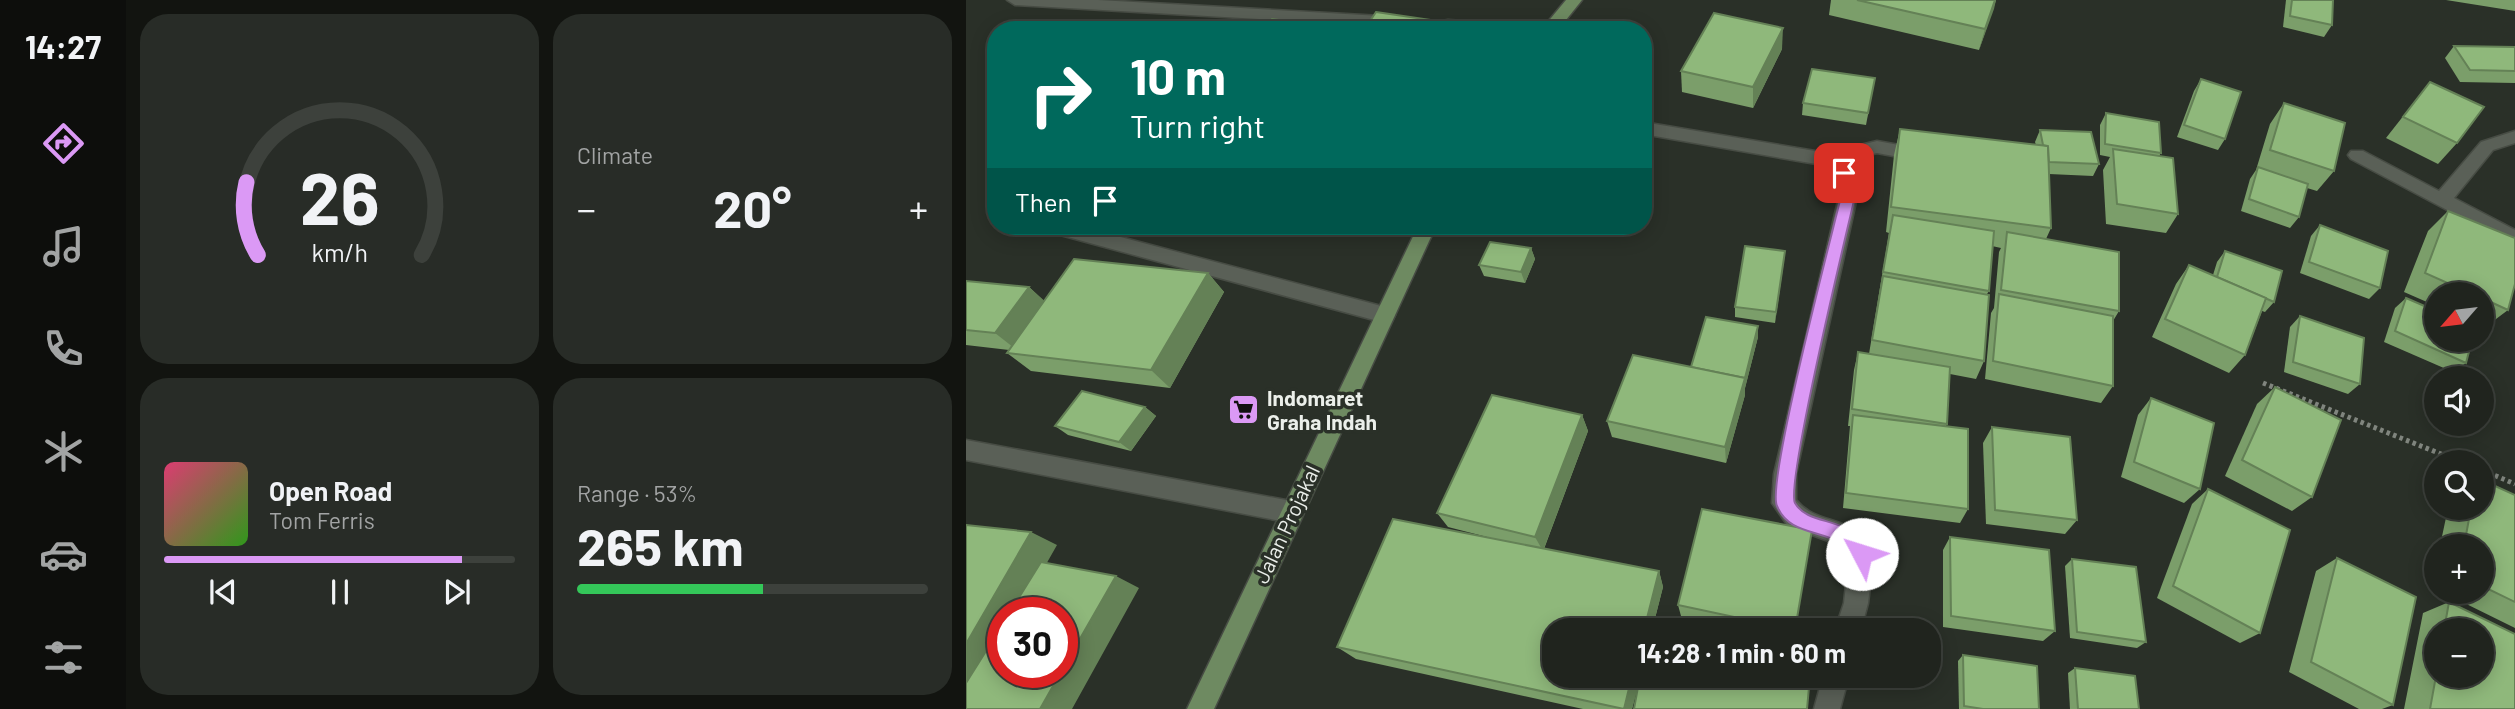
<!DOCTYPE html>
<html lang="en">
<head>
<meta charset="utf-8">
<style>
	body { margin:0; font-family:Barlow,sans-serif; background:#282c27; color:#f1f3f6; height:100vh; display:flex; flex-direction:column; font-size:26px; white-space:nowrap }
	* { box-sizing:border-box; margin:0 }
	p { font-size:23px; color:#a2a4a4 }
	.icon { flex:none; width:38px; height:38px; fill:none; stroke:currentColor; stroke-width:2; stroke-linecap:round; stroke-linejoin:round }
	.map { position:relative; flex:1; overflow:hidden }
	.panel { display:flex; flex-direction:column; gap:14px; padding:14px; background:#121410; width:840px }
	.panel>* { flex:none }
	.hud { position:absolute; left:21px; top:21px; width:665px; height:214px; border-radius:28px; box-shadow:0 4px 18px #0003,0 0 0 2px #3d413c; background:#00695c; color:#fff; overflow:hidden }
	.needle { width:46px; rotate:242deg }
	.buttons { position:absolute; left:1458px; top:282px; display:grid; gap:14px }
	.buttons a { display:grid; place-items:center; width:70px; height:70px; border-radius:50%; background:#20241e; box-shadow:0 4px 18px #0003,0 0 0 2px #3d413c; font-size:35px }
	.speed { position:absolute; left:21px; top:597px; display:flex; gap:14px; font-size:35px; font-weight:700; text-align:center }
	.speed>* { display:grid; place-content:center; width:91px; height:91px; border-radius:50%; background:#20241e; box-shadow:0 4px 18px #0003,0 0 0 2px #3d413c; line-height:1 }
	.speed .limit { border:10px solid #d22; background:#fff; color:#111 }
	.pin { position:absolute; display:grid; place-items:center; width:60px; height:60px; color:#fff; margin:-30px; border-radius:14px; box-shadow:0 4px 10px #0006 }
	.me { position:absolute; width:77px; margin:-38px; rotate:310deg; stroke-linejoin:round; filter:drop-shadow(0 0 5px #0008) }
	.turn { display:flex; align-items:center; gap:24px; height:147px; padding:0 28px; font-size:32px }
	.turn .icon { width:91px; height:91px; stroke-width:2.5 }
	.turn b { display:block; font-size:49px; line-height:60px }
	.then { display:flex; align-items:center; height:66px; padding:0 28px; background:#0003; gap:14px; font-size:26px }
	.big { font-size:52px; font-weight:700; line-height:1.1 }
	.panel .tile { flex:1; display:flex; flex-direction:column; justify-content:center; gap:10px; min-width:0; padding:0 24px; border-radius:28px; background:#282c27 }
	.panel .dial { align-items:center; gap:0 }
	.dial svg { height:182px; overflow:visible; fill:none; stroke:#3d413c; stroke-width:7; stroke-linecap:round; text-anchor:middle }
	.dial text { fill:#f1f3f6; stroke:none }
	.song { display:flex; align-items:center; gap:21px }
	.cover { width:84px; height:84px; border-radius:10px; background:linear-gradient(135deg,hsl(340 70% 55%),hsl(110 70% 35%)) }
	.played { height:7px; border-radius:4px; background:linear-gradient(90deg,#db99f5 85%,#3d413c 85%) }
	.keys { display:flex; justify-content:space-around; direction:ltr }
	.heat { display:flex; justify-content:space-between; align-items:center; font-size:38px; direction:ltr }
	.charge { height:10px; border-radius:5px; background:linear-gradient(90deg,#34c759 53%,#3d413c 0) }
	.panel .tiles { flex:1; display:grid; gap:14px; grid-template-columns:repeat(2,1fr) }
	.trip { position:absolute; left:576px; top:618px; width:399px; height:70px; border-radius:28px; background:#20241e; box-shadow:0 4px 18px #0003,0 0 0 2px #3d413c; font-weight:700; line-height:70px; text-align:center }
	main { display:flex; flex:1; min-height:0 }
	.dock { display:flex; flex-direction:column; width:126px; justify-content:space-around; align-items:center; background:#0d0e0c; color:#a2a4a4 }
	.dock .icon { width:49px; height:49px }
	.dock .active { color:#db99f5 }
	.dock b { font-size:32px; color:#f1f3f6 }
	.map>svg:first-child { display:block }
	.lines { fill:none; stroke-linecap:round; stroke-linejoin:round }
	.minor-casing { stroke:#474c44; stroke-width:3 }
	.major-casing { stroke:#474c44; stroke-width:3 }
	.path { stroke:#80857e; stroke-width:5; stroke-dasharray:3.5 3.5; stroke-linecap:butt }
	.minor { fill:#5a6057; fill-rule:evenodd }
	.major { fill:#6e8a61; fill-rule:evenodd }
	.wall { fill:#7b9e6a; fill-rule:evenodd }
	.shaded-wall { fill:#648156 }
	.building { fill:#8fb87b; stroke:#648156; stroke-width:2 }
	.route { fill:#db99f5; stroke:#8e639f; stroke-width:2 }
	.labels { text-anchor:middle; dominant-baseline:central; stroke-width:7; stroke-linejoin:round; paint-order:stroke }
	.poi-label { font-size:21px; font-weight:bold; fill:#ebefea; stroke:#2a3028; text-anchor:start }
	.street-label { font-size:21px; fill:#ebefea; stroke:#2a3028 }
</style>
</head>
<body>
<main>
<nav class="dock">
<b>14:27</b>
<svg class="icon active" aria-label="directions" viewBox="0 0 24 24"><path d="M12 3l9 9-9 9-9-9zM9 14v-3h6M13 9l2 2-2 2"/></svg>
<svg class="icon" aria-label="music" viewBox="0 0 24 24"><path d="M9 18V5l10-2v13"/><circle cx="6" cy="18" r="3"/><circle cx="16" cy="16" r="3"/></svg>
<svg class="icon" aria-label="phone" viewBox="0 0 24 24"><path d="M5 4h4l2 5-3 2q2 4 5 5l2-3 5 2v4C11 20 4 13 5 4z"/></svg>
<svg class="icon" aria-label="climate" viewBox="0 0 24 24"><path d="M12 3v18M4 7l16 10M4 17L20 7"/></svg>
<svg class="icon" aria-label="car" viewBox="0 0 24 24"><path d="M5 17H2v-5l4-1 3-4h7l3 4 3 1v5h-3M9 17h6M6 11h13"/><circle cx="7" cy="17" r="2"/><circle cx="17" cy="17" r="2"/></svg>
<svg class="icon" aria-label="filters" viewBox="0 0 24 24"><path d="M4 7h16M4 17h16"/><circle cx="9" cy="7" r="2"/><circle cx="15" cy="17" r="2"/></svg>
</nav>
<section class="panel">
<div class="tiles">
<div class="tile dial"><svg viewBox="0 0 100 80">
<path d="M14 69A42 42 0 1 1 86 69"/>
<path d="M14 69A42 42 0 0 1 9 37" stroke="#db99f5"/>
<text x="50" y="56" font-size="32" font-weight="700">26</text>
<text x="50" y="72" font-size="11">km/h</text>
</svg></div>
<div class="tile"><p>Climate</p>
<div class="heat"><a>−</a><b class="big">20°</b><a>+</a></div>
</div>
<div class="tile">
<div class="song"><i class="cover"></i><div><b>Open Road</b><p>Tom Ferris</p></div></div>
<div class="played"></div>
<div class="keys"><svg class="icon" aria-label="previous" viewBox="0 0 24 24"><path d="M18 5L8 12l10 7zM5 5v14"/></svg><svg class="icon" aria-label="pause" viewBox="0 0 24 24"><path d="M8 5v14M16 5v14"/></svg><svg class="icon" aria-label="next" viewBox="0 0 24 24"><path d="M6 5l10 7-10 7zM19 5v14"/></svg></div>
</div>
<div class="tile"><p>Range · 53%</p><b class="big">265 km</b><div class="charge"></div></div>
</div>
</section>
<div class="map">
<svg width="1549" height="709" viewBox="0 0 1549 709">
	<rect width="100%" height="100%" fill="#2a3028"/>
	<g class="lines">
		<defs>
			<g id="minor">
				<polygon points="41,0 132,0 433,17 441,22 433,27 49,5"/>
				<polygon points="482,20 560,25 568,30 476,29 474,25 476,21"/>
				<path d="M677 122 861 153 911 141 955 149 961 151 964 155 961 159 955 161 911 153 876 162 884 168 893 188 830 474V500C853 528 890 512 908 554L902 603 895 630H869L878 603 883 557 873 545 822 526 806 503 808 474 875 188 870 177 856 165 677 134Z"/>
				<polygon points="1549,131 1549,143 1527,150 1488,198 1549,230 1549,246 1385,159 1382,155 1385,151 1397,151 1473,191 1515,142"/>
				<polygon points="78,226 113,226 419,307 426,309 429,315 426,321 419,323 87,233 80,231"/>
				<polygon points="0,440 325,501 333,504 337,512 333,520 325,523 0,460"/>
				<polygon points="857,676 883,676 874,709 848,709"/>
			</g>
			<g id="major">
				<polygon points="600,0 616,0 592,30 575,30"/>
				<polygon points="452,226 470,226 248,709 221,709"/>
			</g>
		</defs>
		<use href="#minor" class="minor-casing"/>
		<use href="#major" class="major-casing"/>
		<g class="path">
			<polyline points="1297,383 1495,462"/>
			<polyline points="1516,470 1549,484"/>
		</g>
		<use href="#minor" class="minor"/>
		<use href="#major" class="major"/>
	</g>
	<g class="wall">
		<polygon points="865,0 1030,0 1013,50 863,15"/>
		<polygon points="1320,0 1367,0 1366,25 1358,37 1317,27"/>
		<polygon points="1480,0 1549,0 1549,11"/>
		<polygon points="1488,46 1549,47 1549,83 1494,82 1479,58"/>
		<polygon points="816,49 787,108 716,92 715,71"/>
		<polygon points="909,78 900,125 836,115 837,103"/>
		<polygon points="1235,79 1259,139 1252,150 1211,137 1228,91"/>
		<polygon points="1464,82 1491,143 1472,164 1420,138"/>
		<polygon points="1318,103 1368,171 1351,191 1341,188 1333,217 1324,228 1275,211 1284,179 1290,170 1304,124"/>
		<polygon points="1140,113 1195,153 1193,156 1212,214 1200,233 1140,224 1137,170 1144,157 1134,155 1134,125"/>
		<polygon points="934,129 1070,145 1069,142 1074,130 1133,164 1127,176 1083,174 1085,228 1080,239 1153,311 1147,321 1147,386 1135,403 1019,379 1025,313 1028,308 1033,252 1035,248 1026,246 1023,291 1021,294 1018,361 1010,379 984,374 981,424 980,426 1002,509 994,523 877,508 884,426 882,426 888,370 892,352 903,354 923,233 920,232 928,155"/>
		<polygon points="1482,211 1542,310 1518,328 1516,327 1516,294 1470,294 1470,306 1438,292 1462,231"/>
		<polygon points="1354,225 1414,288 1403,299 1334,273 1345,236"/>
		<polygon points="565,248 569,259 559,283 518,276 513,265"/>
		<polygon points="819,251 809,323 769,317 769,307"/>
		<polygon points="1259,251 1308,302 1299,312 1296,311 1279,355 1263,373 1186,337 1210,284 1223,265 1247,275 1251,262"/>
		<polygon points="242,273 258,292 204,388 65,371 41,353 43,350 0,345 0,281 63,287 78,301"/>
		<polygon points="1440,298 1500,363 1487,372 1418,342 1429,308"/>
		<polygon points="1334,316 1394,384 1382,394 1318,372 1324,327"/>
		<polygon points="792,326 792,337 779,388 779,395 760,463 646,437 641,421 725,367"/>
		<polygon points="1309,387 1346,497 1326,511 1259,476 1291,404"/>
		<polygon points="1185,398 1234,489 1218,503 1155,477 1172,415"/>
		<polygon points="179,407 190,416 165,451 102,435 89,426"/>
		<polygon points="616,415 622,431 578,549 693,571 697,587 686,630 588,630 673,681 666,709 617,709 390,659 371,647 529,539 482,527 471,513"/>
		<polygon points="1026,427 1111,520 1099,534 1020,524 1017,443"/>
		<polygon points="1242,489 1294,633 1274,643 1191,598 1226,504"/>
		<polygon points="1549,495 1549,628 1476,592 1516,592 1516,546 1474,546 1482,508 1516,508"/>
		<polygon points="984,537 1089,631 1077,641 977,627 977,550"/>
		<polygon points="1371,558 1427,705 1416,709 1393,709 1323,672 1350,571"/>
		<polygon points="1106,559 1180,642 1171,648 1104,638 1099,566"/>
		<polygon points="1470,568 1470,589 1466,587"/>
		<path d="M1483 602 1549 634V709H1438L1457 613ZM1470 630H1516V676H1470Z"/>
		<polygon points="712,605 829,630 779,630 715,616"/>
		<polygon points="997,655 1073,709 993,709 992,661"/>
		<polygon points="1109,668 1173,709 1104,709 1102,673"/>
	</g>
	<g class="shaded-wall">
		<polygon points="1029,0 1030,0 1028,9 1013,50 1019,29"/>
		<polygon points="340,24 343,30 336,30"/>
		<polygon points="817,28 816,49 787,108 787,87"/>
		<polygon points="565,248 569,259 559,283 555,272"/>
		<polygon points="819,251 818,261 809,323 810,312"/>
		<polygon points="242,273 258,292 204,388 185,370"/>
		<polygon points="63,287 84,306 52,351 29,333"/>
		<polygon points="792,326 792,337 779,388 779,395 760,463 759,447"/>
		<polygon points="179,407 190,416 165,451 153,442"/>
		<polygon points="616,415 622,431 577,551 569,537"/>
		<polygon points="65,532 91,545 53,612 37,612 37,642 0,708 0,644"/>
		<polygon points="693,571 697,587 686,630 678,630"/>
		<polygon points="150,576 173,588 106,709 74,709 95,672 96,672 96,670"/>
		<polygon points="666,676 675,676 666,709 658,709"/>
	</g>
	<g class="building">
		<polygon points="891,0 1029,0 1019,29"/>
		<polygon points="1326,0 1367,0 1366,25 1324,16"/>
		<polygon points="410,12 513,27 512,30 398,30"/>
		<polygon points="748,13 817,28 787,87 715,71"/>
		<polygon points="306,19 340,24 336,30 297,30"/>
		<polygon points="1488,46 1549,47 1549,71 1504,70"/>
		<polygon points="846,69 909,78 902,113 837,103"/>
		<polygon points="1235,79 1275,92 1259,139 1218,125"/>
		<polygon points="1464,82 1518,107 1491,143 1437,117"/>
		<polygon points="1318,103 1379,123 1368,171 1304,150"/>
		<polygon points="1140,113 1193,122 1195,153 1139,144"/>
		<polygon points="934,129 1082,146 1085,228 925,207"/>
		<polygon points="1074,130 1125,132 1133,164 1083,162 1082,146 1077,145"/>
		<polygon points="1147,149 1207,158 1212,214 1151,204"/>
		<polygon points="1292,167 1342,184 1333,217 1283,199"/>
		<polygon points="1482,211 1549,238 1549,284 1542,310 1516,298 1516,294 1506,294 1459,273"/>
		<polygon points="927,215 1028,231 1023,291 917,272"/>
		<polygon points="1354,225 1422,251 1414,288 1343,262"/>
		<polygon points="1041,232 1153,252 1153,311 1035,290"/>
		<polygon points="524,242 565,248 555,272 513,265"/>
		<polygon points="779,246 819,251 810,312 769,307"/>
		<polygon points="1259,251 1316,271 1308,302 1251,277"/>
		<polygon points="108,259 242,273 185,370 41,353"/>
		<polygon points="1223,265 1300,298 1279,355 1199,319"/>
		<polygon points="917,276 1023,295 1018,361 906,340"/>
		<polygon points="0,281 63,287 29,333 0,330"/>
		<polygon points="1033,294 1147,316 1147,386 1027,361"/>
		<polygon points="1440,298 1470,311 1470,340 1506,340 1500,363 1429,331"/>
		<polygon points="1334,316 1398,338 1394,384 1327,362"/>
		<polygon points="740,317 792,326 779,378 725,367"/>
		<polygon points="892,352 984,367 981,424 886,409"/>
		<polygon points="667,355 779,378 759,447 641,421"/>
		<polygon points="1309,387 1375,420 1346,497 1276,460"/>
		<polygon points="116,391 179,407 153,442 89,426"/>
		<polygon points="526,395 616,415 569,537 471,513"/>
		<polygon points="1185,398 1248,423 1234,489 1168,462"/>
		<polygon points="887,415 1002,429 1002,509 880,493"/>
		<polygon points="1026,427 1104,437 1111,520 1029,510"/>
		<polygon points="1516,480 1549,495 1549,602 1516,586 1516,546 1498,546 1505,508 1516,508"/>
		<polygon points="1242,489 1324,530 1294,633 1207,586"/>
		<polygon points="736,509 846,530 829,630 712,605"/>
		<polygon points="427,519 693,571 678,630 588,630 588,676 666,676 658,709 371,647"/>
		<polygon points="0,525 65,532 0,644"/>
		<polygon points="984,537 1083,550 1089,631 985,616"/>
		<polygon points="1371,558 1450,597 1427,705 1345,662"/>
		<polygon points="1106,559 1170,567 1180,642 1111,632"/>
		<polygon points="75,562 150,576 96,670 96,612 44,612"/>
		<polygon points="1483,602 1549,634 1549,709 1464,709 1470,676 1516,676 1516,630 1478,630"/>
		<polygon points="37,624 37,672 95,672 74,709 0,709 0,683"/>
		<polygon points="997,655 1071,666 1073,709 1017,709 998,706"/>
		<polygon points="1109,668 1169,676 1173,709 1112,709"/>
		<polygon points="674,676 844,676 841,709 668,709"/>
	</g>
	<path class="route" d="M878 168 883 169 891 188C882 227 819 485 829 503 843 528 888 514 905 554L903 560 896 563C886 558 883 547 873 542 851 530 822 533 811 506 800 483 867 231 877 188L872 173Z"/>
	<defs>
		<symbol id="supermarket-square" viewBox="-11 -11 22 22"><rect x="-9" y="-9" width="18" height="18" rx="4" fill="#db99f5" stroke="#2a3028"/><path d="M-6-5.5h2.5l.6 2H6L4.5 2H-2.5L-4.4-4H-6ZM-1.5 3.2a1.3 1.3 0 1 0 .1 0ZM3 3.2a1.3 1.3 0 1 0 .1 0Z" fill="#111"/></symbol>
	</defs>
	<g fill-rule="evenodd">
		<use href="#supermarket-square" x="260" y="392" width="35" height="35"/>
	</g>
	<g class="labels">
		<g class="poi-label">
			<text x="301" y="397">Indomaret<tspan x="301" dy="24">Graha Indah</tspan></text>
		</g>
		<g class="street-label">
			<text transform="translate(320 524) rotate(-65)">Jalan Projakal</text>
		</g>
	</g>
</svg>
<div class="buttons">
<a><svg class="needle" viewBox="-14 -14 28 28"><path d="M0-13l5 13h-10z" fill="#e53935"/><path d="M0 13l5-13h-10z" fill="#a2a4a4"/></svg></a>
<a><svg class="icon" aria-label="sound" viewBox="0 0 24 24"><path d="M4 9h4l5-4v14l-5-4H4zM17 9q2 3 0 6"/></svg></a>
<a><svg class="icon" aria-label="search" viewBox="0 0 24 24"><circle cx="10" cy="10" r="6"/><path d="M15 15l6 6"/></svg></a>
<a>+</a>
<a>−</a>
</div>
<div class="speed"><div class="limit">30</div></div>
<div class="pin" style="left:878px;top:173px;background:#d93025"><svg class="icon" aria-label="arrive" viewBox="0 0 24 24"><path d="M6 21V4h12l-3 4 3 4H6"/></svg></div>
<svg class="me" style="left:896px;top:554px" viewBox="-20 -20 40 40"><circle r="19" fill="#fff"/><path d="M0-13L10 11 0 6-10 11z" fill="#db99f5"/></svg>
<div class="trip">14:28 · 1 min · 60 m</div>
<div class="hud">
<div class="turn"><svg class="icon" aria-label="right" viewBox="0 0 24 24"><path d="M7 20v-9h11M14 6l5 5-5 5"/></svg><div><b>10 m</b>Turn right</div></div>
<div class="then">Then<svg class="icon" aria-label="arrive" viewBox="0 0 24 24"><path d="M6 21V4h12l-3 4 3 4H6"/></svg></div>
</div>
</div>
</main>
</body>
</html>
